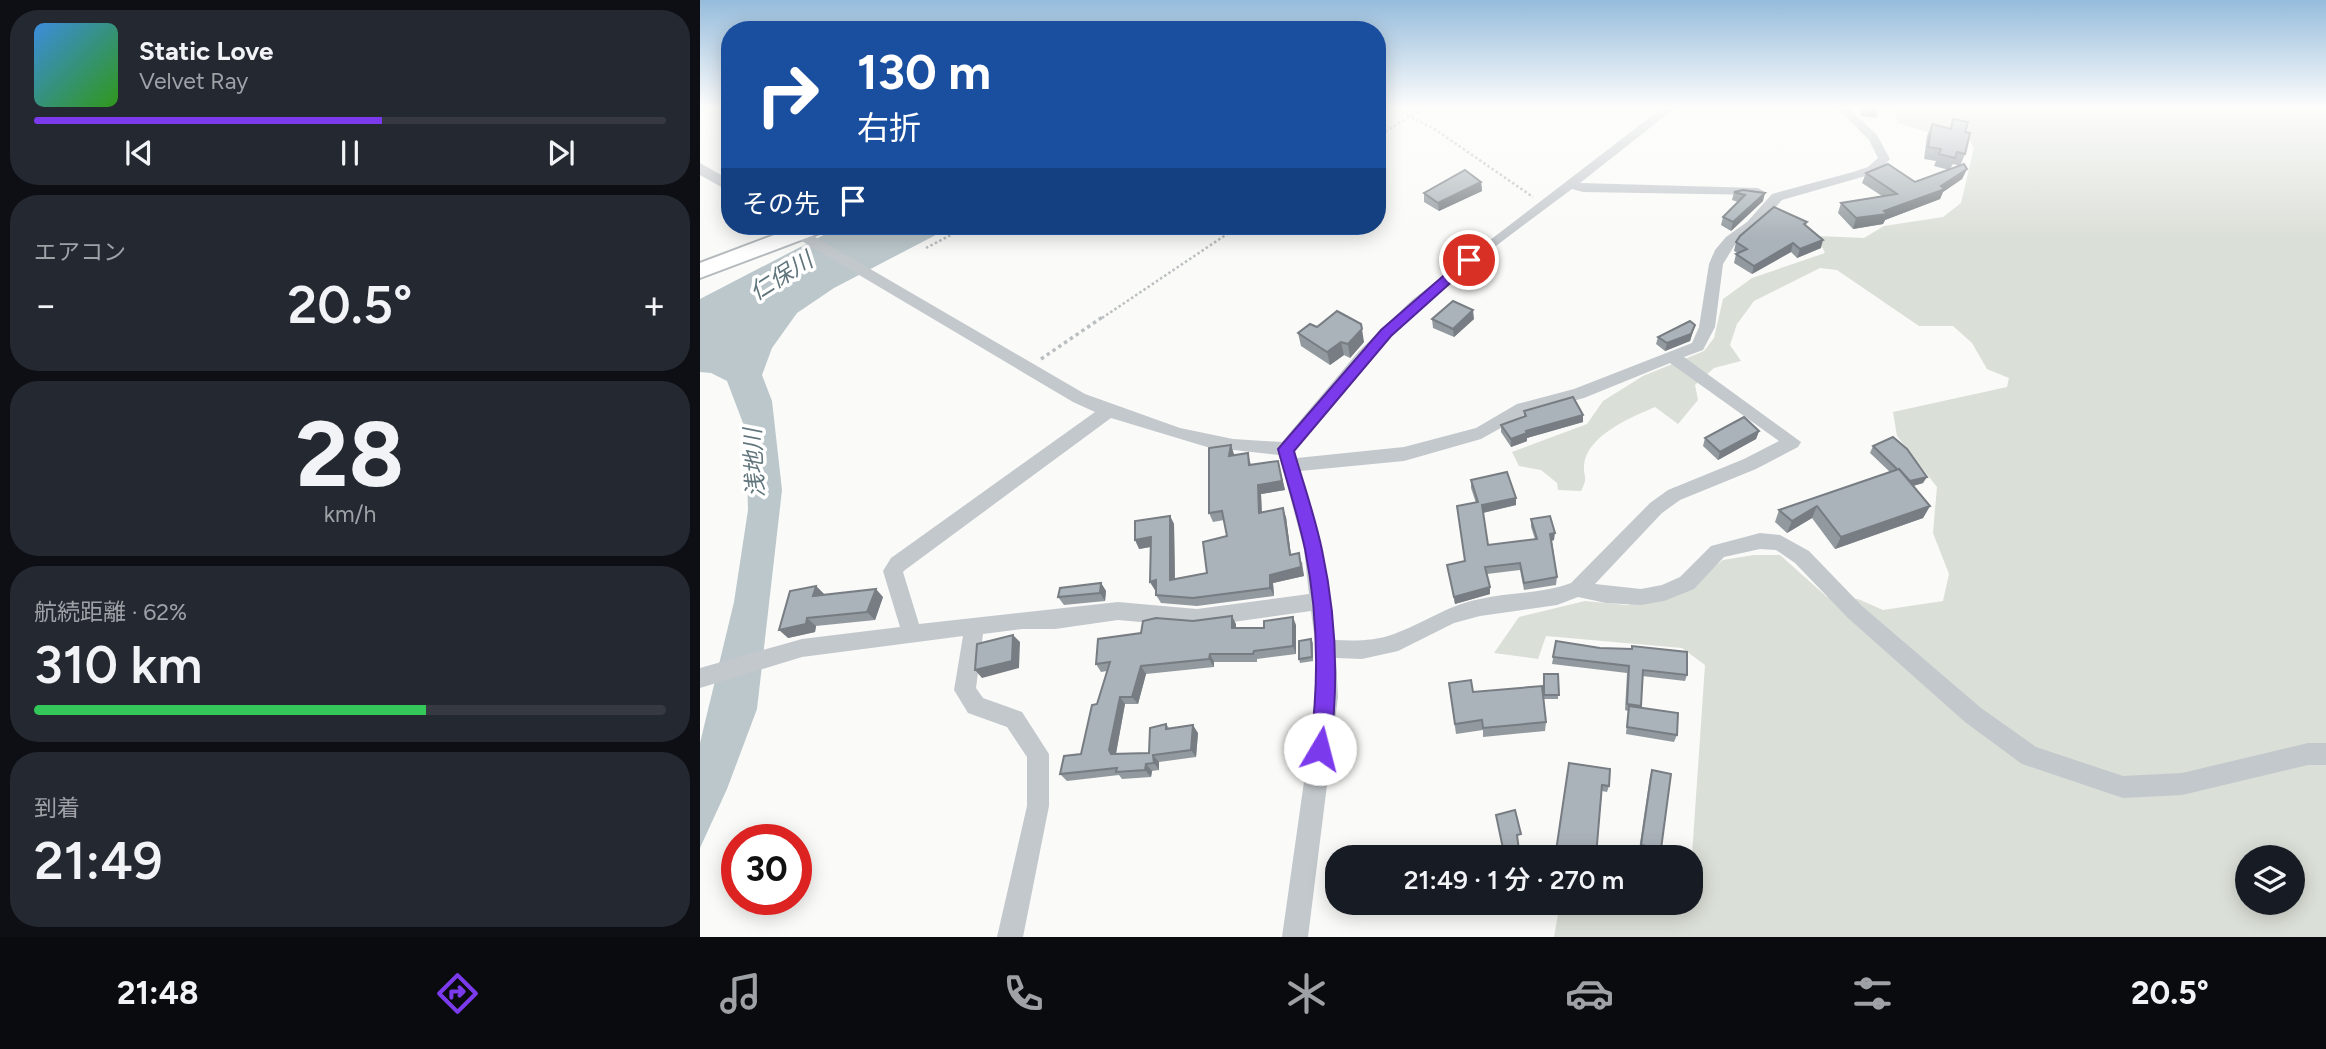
<!DOCTYPE html>
<html lang="ja">
<head>
<meta charset="utf-8">
<style>
	body { margin:0; font-family:Figtree,"Noto Sans JP",sans-serif; background:#242831; color:#f1f3f6; height:100vh; display:flex; flex-direction:column; font-size:26px; white-space:nowrap }
	* { box-sizing:border-box; margin:0 }
	p { font-size:23px; color:#9ea1a6 }
	.icon { flex:none; width:38px; height:38px; fill:none; stroke:currentColor; stroke-width:2; stroke-linecap:round; stroke-linejoin:round }
	.map { position:relative; flex:1; overflow:hidden }
	.drawer { display:flex; flex-direction:column; gap:10px; padding:10px; background:#0d0f14; width:700px }
	.drawer>* { flex:none }
	.hud { position:absolute; left:21px; top:21px; width:665px; height:214px; border-radius:28px; box-shadow:0 4px 18px #0003; background:#1a4fa0; color:#fff; overflow:hidden }
	.controls { position:absolute; left:1535px; top:845px; display:grid; gap:14px }
	.controls a { display:grid; place-items:center; width:70px; height:70px; border-radius:50%; background:#171b24; box-shadow:0 4px 18px #0003; font-size:35px }
	.speed { position:absolute; left:21px; top:824px; display:flex; gap:14px; font-size:35px; font-weight:700; text-align:center }
	.speed>* { display:grid; place-content:center; width:91px; height:91px; border-radius:50%; background:#171b24; box-shadow:0 4px 18px #0003; line-height:1 }
	.speed .limit { border:10px solid #d22; background:#fff; color:#111 }
	.pin { position:absolute; display:grid; place-items:center; width:60px; height:60px; color:#fff; margin:-30px; border:4px solid #fff; border-radius:50%; box-shadow:0 2px 7px #0007 }
	.me { position:absolute; width:77px; margin:-38px; rotate:8deg; stroke-linejoin:round; filter:drop-shadow(0 0 5px #0008) }
	.turn { display:flex; align-items:center; gap:24px; height:147px; padding:0 21px; font-size:32px }
	.turn .icon { width:91px; height:91px; stroke-width:2.5 }
	.turn b { display:block; font-size:49px; line-height:60px }
	.then { display:flex; align-items:center; height:66px; padding:0 21px; background:#0003; gap:14px; font-size:26px }
	.big { font-size:52px; font-weight:600; line-height:1.1 }
	.drawer .card { flex:1; display:flex; flex-direction:column; justify-content:center; gap:10px; min-width:0; padding:0 24px; border-radius:28px; background:#242831 }
	.drawer .dial { align-items:center; gap:0 }
	.dial b { font-size:91px; line-height:1 }
	.song { display:flex; align-items:center; gap:21px }
	.cover { width:84px; height:84px; border-radius:10px; background:linear-gradient(135deg,hsl(210 70% 55%),hsl(110 70% 35%)) }
	.played { height:7px; border-radius:4px; background:linear-gradient(90deg,#7c3aed 55%,#363941 55%) }
	.keys { display:flex; justify-content:space-around; direction:ltr }
	.heat { display:flex; justify-content:space-between; align-items:center; font-size:38px; direction:ltr }
	.charge { height:10px; border-radius:5px; background:linear-gradient(90deg,#34c759 62%,#363941 0) }
	.trip { position:absolute; left:625px; top:845px; width:378px; height:70px; border-radius:28px; background:#171b24; box-shadow:0 4px 18px #0003; font-weight:600; line-height:70px; text-align:center }
	.menu { display:flex; height:112px; justify-content:space-around; align-items:center; background:#090b0e; color:#9ea1a6 }
	.menu .icon { width:49px; height:49px }
	.menu .active { color:#7c3aed }
	.menu b { font-size:32px; color:#f1f3f6 }
	main { display:flex; flex:1; min-height:0 }
	.map>svg:first-child { display:block }
	.green { fill:#dadfd7; fill-rule:evenodd }
	.water { fill:#bbc7cb }
	.lines { fill:none; stroke-linecap:round; stroke-linejoin:round }
	.primary-casing { stroke:#b5babe; stroke-width:4 }
	.path-far1 { stroke:#bbbfc2; stroke-width:2.5; stroke-dasharray:2.5 2.5; stroke-linecap:butt }
	.path { stroke:#bbbfc2; stroke-width:3.5; stroke-dasharray:3.5 3.5; stroke-linecap:butt }
	.minor { fill:#c3c8cc; fill-rule:evenodd }
	.tertiary { fill:#c3c8cc; fill-rule:evenodd }
	.primary { fill:#fff; fill-rule:evenodd }
	.wall { fill:#929a9f }
	.shaded-wall { fill:#777d82 }
	.building { fill:#aab3b9; stroke:#777d82; stroke-width:2 }
	.route { fill:#7c3aed; stroke:#51269a; stroke-width:2 }
	.labels { text-anchor:middle; dominant-baseline:central; stroke-width:7; stroke-linejoin:round; paint-order:stroke }
	.water-label { font-size:23px; font-style:italic; fill:#60757c; stroke:#fff }
</style>
</head>
<body>
<main>
<section class="drawer">
<div class="card">
<div class="song"><i class="cover"></i><div><b>Static Love</b><p>Velvet Ray</p></div></div>
<div class="played"></div>
<div class="keys"><svg class="icon" aria-label="previous" viewBox="0 0 24 24"><path d="M18 5L8 12l10 7zM5 5v14"/></svg><svg class="icon" aria-label="pause" viewBox="0 0 24 24"><path d="M8 5v14M16 5v14"/></svg><svg class="icon" aria-label="next" viewBox="0 0 24 24"><path d="M6 5l10 7-10 7zM19 5v14"/></svg></div>
</div>
<div class="card"><p>エアコン</p>
<div class="heat"><a>−</a><b class="big">20.5°</b><a>+</a></div>
</div>
<div class="card dial"><b>28</b><p>km/h</p></div>
<div class="card"><p>航続距離 · 62%</p><b class="big">310 km</b><div class="charge"></div></div>
<div class="card"><p>到着</p><b class="big">21:49</b></div>
</section>
<div class="map">
<svg width="1626" height="937" viewBox="0 0 1626 937">
	<rect width="100%" height="100%" fill="#fafaf8"/>
	<path class="green" d="M1194 108H1626V937H854L860 903H990V858L985 857 992 855 1005 665 982 648 846 636 838 659 794 653 819 617 885 601 927 605 977 595 1023 560 1054 555H1080L1127 597 1158 599 1183 610 1243 601 1249 574 1233 533 1237 487 1197 436 1193 412 1307 387 1309 378 1287 369 1272 343 1253 326H1219L1137 270 1120 268 1054 301 1037 324 1030 345 1041 361 1014 368 995 385 998 400 978 424 955 407C932 417 887 435 884 465 883 478 889 475 881 491L858 490 857 483 841 470 819 466 812 452 887 424 903 401 943 376 1004 351 1014 338 1023 299 1052 278 1125 253 1117 236 1164 238 1184 226 1243 217 1261 203 1274 148 1264 131 1248 127 1228 132 1198 123ZM1547 858H1592V903H1547Z"/>
	<polygon class="water" points="141,226 253,226 134,288 97,313 72,348 62,375 72,401 82,490 57,709 27,789 0,848 0,743 34,602 48,510 46,431 27,381 11,373 0,372 0,299"/>
	<g class="lines">
		<defs>
			<polygon id="primary" points="98,226 128,226 125,231 0,278 0,263"/>
		</defs>
		<use href="#primary" class="primary-casing"/>
		<g class="path-far1">
			<polyline points="694,108 736,130 833,197"/>
			<polyline points="677,137 723,108"/>
			<polyline points="226,248 268,226"/>
			<polyline points="402,318 539,226"/>
		</g>
		<polyline class="path" points="341,359 404,316"/>
		<g class="minor">
			<polygon points="0,108 8,108 0,113"/>
			<path d="M962 108H975L880 183 1058 188 1065 192 1063 195 883 192 872 189C816 231 757 273 705 322 664 361 629 406 594 451L597 458 704 447 776 428 817 404 874 389 992 343 999 327 1009 264 1015 250 1026 237 1047 222 1072 194 1153 172 1168 167 1178 158 1169 140 1137 108H1149L1177 135 1190 159 1176 173 1082 200 1057 228 1036 243 1023 264 1015 327 1003 350 984 357 1101 442 1098 447 1056 469 980 500 962 513 895 584 941 589 962 585 980 577 1011 546 1060 533 1080 535 1109 551 1162 606 1281 708 1336 747 1423 776 1482 773 1608 743H1626V765H1608L1482 795 1423 798 1322 764 1265 722 1148 618 1095 563 1076 550 1060 549 1024 557 994 589 964 601 941 605 906 603 878 597 857 605 780 616 754 623 698 651 662 659 636 658 638 697 608 937H582L616 697V649L611 611 497 627 418 620 355 629H322L283 634 276 688 283 698 322 712 349 754V806L323 937H297L327 806V757L307 727 268 713 254 690 263 636 102 657 0 688V668L102 639 200 627 183 571 191 558 395 412 373 402 95 237V231H105L385 394 480 428 533 439 582 442 659 351 712 300ZM970 363 1079 441 1044 459 968 490 950 503 871 583C842 594 810 592 780 599 748 605 724 623 694 634 675 641 655 641 635 640L622 549 600 471 704 461 781 439 828 413 884 398ZM411 418 507 447 579 455 604 549 609 594 497 609 418 602 219 624 203 572 205 570Z"/>
		</g>
		<g class="tertiary">
			<polygon points="0,163 30,180 30,192 0,175"/>
			<polygon points="79,226 100,226 109,234 100,239"/>
		</g>
		<use href="#primary" class="primary"/>
	</g>
	<g class="wall">
		<polygon points="1156,108 1179,108 1176,118 1160,116 1162,109"/>
		<polygon points="1253,119 1265,132 1265,154 1260,166 1253,164 1250,169 1267,169 1262,179 1243,192 1240,199 1185,220 1183,224 1153,229 1138,213 1141,203 1182,196 1162,183 1166,173 1215,182 1249,170 1234,166 1236,161 1224,159 1227,136 1232,124 1250,128"/>
		<polygon points="781,182 782,191 739,211 724,202 724,193"/>
		<polygon points="1034,192 1063,201 1031,231 1021,225 1023,217 1038,202 1032,200"/>
		<polygon points="1107,222 1106,225 1121,248 1097,258 1091,252 1052,274 1034,263 1036,254 1038,253 1034,251 1036,242"/>
		<polygon points="732,319 774,319 754,337 733,328"/>
		<polygon points="995,325 990,341 965,351 956,344 958,337"/>
		<polygon points="598,333 664,342 650,358 644,355 630,365 601,346"/>
		<polygon points="824,411 883,415 883,422 827,438 827,441 811,447 801,432 801,425 824,417"/>
		<polygon points="1059,431 1056,439 1018,460 1003,446 1005,438"/>
		<polygon points="1173,446 1223,483 1213,486 1230,506 1223,518 1135,549 1112,518 1087,533 1075,522 1079,510 1190,472 1170,453"/>
		<polygon points="548,453 551,465 578,461 585,490 561,494 562,512 586,517 591,555 602,562 604,576 573,583 574,596 497,606 461,603 456,595 456,590 455,590 450,582 451,547 439,549 470,516 474,524 475,579 507,573 527,536 524,520 513,522 509,513 534,454 534,455"/>
		<polygon points="771,480 816,505 783,513 788,545 835,539 831,527 831,519 854,540 852,541 857,577 856,585 824,590 820,570 787,574 790,587 790,594 755,604 747,565 764,561 776,503 771,488"/>
		<polygon points="401,583 406,591 405,601 364,605 358,597"/>
		<polygon points="116,586 124,594 183,597 175,620 116,626 115,632 88,638"/>
		<polygon points="536,624 536,628 564,628 596,625 596,654 557,659 557,662 514,662 514,667 446,674 438,704 425,704 416,754 449,753 466,724 469,728 498,733 496,757 459,762 459,770 452,771 451,777 422,779 419,775 367,781 360,774 381,754 397,704 407,671 401,672 396,664"/>
		<polygon points="611,639 613,643 613,661 600,663 599,659"/>
		<polygon points="856,641 987,675 985,681 942,676 940,707 977,735 974,742 926,734 928,711 925,710 927,673 852,664"/>
		<rect x="844" y="674" width="14" height="25"/>
		<polygon points="749,683 846,722 845,731 783,737 783,730 756,734"/>
		<polygon points="869,763 909,786 907,792 902,791 896,858 855,858"/>
		<polygon points="952,770 961,849 959,855 939,850 950,776"/>
	</g>
	<g class="shaded-wall">
		<polygon points="1267,169 1262,179 1243,192 1240,199 1185,220 1183,224 1153,229 1156,218 1184,211 1241,186"/>
		<polygon points="781,182 782,191 739,211 738,203"/>
		<polygon points="1065,193 1063,201 1031,231 1033,222"/>
		<polygon points="1123,240 1121,248 1097,258 1100,249"/>
		<polygon points="1093,243 1091,252 1052,274 1054,266"/>
		<polygon points="773,310 774,319 754,337 753,329"/>
		<polygon points="995,325 990,341 965,351 967,343"/>
		<polygon points="662,329 664,342 650,358 648,344"/>
		<polygon points="641,342 644,355 630,365 627,352"/>
		<polygon points="883,415 883,422 827,438 827,441 811,447 811,439 826,431"/>
		<polygon points="1059,431 1056,439 1018,460 1020,452"/>
		<polygon points="531,445 534,454 532,465 529,456"/>
		<polygon points="578,461 585,490 561,494 562,522 559,513 558,485"/>
		<polygon points="1227,477 1223,483 1206,488 1210,481"/>
		<polygon points="816,498 816,505 782,513 782,505"/>
		<polygon points="1117,506 1112,518 1087,533 1092,521"/>
		<polygon points="1230,506 1223,518 1135,549 1141,537"/>
		<polygon points="583,508 586,517 592,564 590,555"/>
		<polygon points="470,516 474,524 475,589 470,580"/>
		<polygon points="855,533 854,540 850,541 850,534"/>
		<polygon points="451,537 455,546 439,549 435,540"/>
		<polygon points="599,553 604,576 573,583 574,596 570,588 570,575"/>
		<polygon points="456,580 461,589 455,590 450,582"/>
		<polygon points="401,583 406,591 405,601 400,593"/>
		<polygon points="116,586 124,594 113,596"/>
		<polygon points="790,587 790,594 755,604 754,597"/>
		<polygon points="176,589 183,597 175,620 167,612"/>
		<polygon points="532,616 536,624 536,637 532,628"/>
		<polygon points="593,617 596,625 596,654 593,646"/>
		<polygon points="107,618 116,626 115,632 88,638 79,630"/>
		<polygon points="313,635 320,642 319,668 282,678 275,670"/>
		<polygon points="510,654 514,662 514,667 509,659"/>
		<polygon points="441,666 446,674 438,704 432,697"/>
		<polygon points="420,697 425,704 415,758 411,754 409,750"/>
		<polygon points="493,725 498,733 496,757 491,750"/>
		<polygon points="453,755 459,762 459,770 454,763"/>
		<polygon points="446,764 452,771 451,777 445,770"/>
	</g>
	<g class="building">
		<polygon points="1253,119 1268,122 1265,132 1270,133 1265,154 1257,152 1255,158 1239,154 1241,149 1228,147 1232,124 1251,129"/>
		<polygon points="1188,164 1215,182 1264,164 1267,169 1241,186 1245,189 1184,211 1187,214 1156,218 1141,203 1197,194 1166,173"/>
		<polygon points="765,170 781,182 738,203 724,193"/>
		<polygon points="1043,190 1065,193 1033,222 1023,217 1045,195 1034,192"/>
		<polygon points="1074,207 1107,222 1104,224 1123,240 1100,249 1093,243 1054,266 1036,254 1047,249 1036,242 1040,236"/>
		<polygon points="753,301 773,310 753,329 732,319"/>
		<polygon points="637,311 661,324 662,329 648,344 641,342 627,352 598,333 610,324 617,327"/>
		<polygon points="990,321 995,325 991,334 967,343 958,337"/>
		<polygon points="873,397 883,415 826,431 827,433 811,439 801,425 826,416 824,411"/>
		<polygon points="1044,417 1059,431 1020,452 1005,438"/>
		<polygon points="1193,437 1207,449 1227,477 1210,481 1199,469 1198,470 1173,446"/>
		<polygon points="531,445 529,456 548,453 549,465 578,461 582,481 558,485 559,513 583,508 590,555 599,553 601,567 570,575 570,588 493,598 456,595 456,580 450,582 451,537 435,540 435,521 470,516 470,580 507,573 503,542 527,536 522,511 509,513 509,448"/>
		<polygon points="1199,469 1230,506 1141,537 1117,506 1092,521 1079,510"/>
		<polygon points="807,472 816,498 782,505 788,545 837,539 831,519 850,516 855,533 850,534 857,577 824,583 820,563 785,567 790,587 754,597 747,565 765,561 757,506 778,502 771,480"/>
		<polygon points="401,583 400,593 358,597 360,588"/>
		<polygon points="116,586 113,596 176,589 167,612 107,618 106,624 79,630 90,591"/>
		<polygon points="532,616 532,628 564,628 564,621 593,617 593,646 554,651 553,654 510,654 509,659 441,666 432,697 420,697 409,750 411,754 449,753 450,728 466,724 466,729 493,725 491,750 453,755 454,763 446,764 445,770 416,772 417,768 360,774 364,756 381,754 392,705 397,704 410,662 396,664 398,639 441,633 443,621 456,618 493,621"/>
		<polygon points="313,635 312,661 275,670 277,644"/>
		<polygon points="611,639 612,657 599,659 599,641"/>
		<polygon points="856,641 900,648 932,649 932,646 987,652 987,675 943,670 941,706 927,704 929,666 853,657"/>
		<polygon points="844,674 858,674 859,695 844,695"/>
		<polygon points="771,680 773,692 842,686 846,722 783,728 782,720 755,724 749,683"/>
		<polygon points="929,706 978,713 977,735 927,727"/>
		<polygon points="869,763 910,769 909,786 902,785 896,856 882,854 882,858 855,858"/>
		<polygon points="952,770 971,774 961,849 941,845"/>
		<polygon points="815,810 821,834 817,835 820,858 805,858 796,815"/>
	</g>
	<linearGradient id="sky" x2="0" y2="1"><stop stop-color="#96bcdc"/><stop offset="0.45" stop-color="#fdfdfc"/><stop offset="1" stop-color="#fdfdfc" stop-opacity="0"/></linearGradient>
	<rect width="1626" height="239" fill="url(#sky)"/>
	<path class="route" d="M765 257 776 260 691 336 594 451C603 483 615 516 622 550 636 615 639 683 630 749L627 756 620 759 613 756 610 749C619 684 618 614 605 549 598 516 587 482 578 449L681 330Z"/>
	<g class="labels">
		<g class="water-label">
			<text transform="translate(81 276) rotate(-32)">仁保川</text>
			<text transform="translate(54 463) rotate(-93)">浅地川</text>
		</g>
	</g>
</svg>
<div class="controls">
<a><svg class="icon" aria-label="layers" viewBox="0 0 24 24"><path d="M12 4l9 5-9 5-9-5zM3 14l9 5 9-5"/></svg></a>
</div>
<div class="speed"><div class="limit">30</div></div>
<div class="pin" style="left:769px;top:260px;background:#d93025"><svg class="icon" aria-label="arrive" viewBox="0 0 24 24"><path d="M6 21V4h12l-3 4 3 4H6"/></svg></div>
<svg class="me" style="left:620px;top:749px" viewBox="-20 -20 40 40"><circle r="19" fill="#fff"/><path d="M0-13L10 11 0 6-10 11z" fill="#7c3aed"/></svg>
<div class="trip">21:49 · 1 分 · 270 m</div>
<div class="hud">
<div class="turn"><svg class="icon" aria-label="right" viewBox="0 0 24 24"><path d="M7 20v-9h11M14 6l5 5-5 5"/></svg><div><b>130 m</b>右折</div></div>
<div class="then">その先<svg class="icon" aria-label="arrive" viewBox="0 0 24 24"><path d="M6 21V4h12l-3 4 3 4H6"/></svg></div>
</div>
</div>
</main>
<nav class="menu">
<b>21:48</b>
<svg class="icon active" aria-label="directions" viewBox="0 0 24 24"><path d="M12 3l9 9-9 9-9-9zM9 14v-3h6M13 9l2 2-2 2"/></svg>
<svg class="icon" aria-label="music" viewBox="0 0 24 24"><path d="M9 18V5l10-2v13"/><circle cx="6" cy="18" r="3"/><circle cx="16" cy="16" r="3"/></svg>
<svg class="icon" aria-label="phone" viewBox="0 0 24 24"><path d="M5 4h4l2 5-3 2q2 4 5 5l2-3 5 2v4C11 20 4 13 5 4z"/></svg>
<svg class="icon" aria-label="climate" viewBox="0 0 24 24"><path d="M12 3v18M4 7l16 10M4 17L20 7"/></svg>
<svg class="icon" aria-label="car" viewBox="0 0 24 24"><path d="M5 17H2v-5l4-1 3-4h7l3 4 3 1v5h-3M9 17h6M6 11h13"/><circle cx="7" cy="17" r="2"/><circle cx="17" cy="17" r="2"/></svg>
<svg class="icon" aria-label="filters" viewBox="0 0 24 24"><path d="M4 7h16M4 17h16"/><circle cx="9" cy="7" r="2"/><circle cx="15" cy="17" r="2"/></svg>
<b>20.5°</b>
</nav>
</body>
</html>
